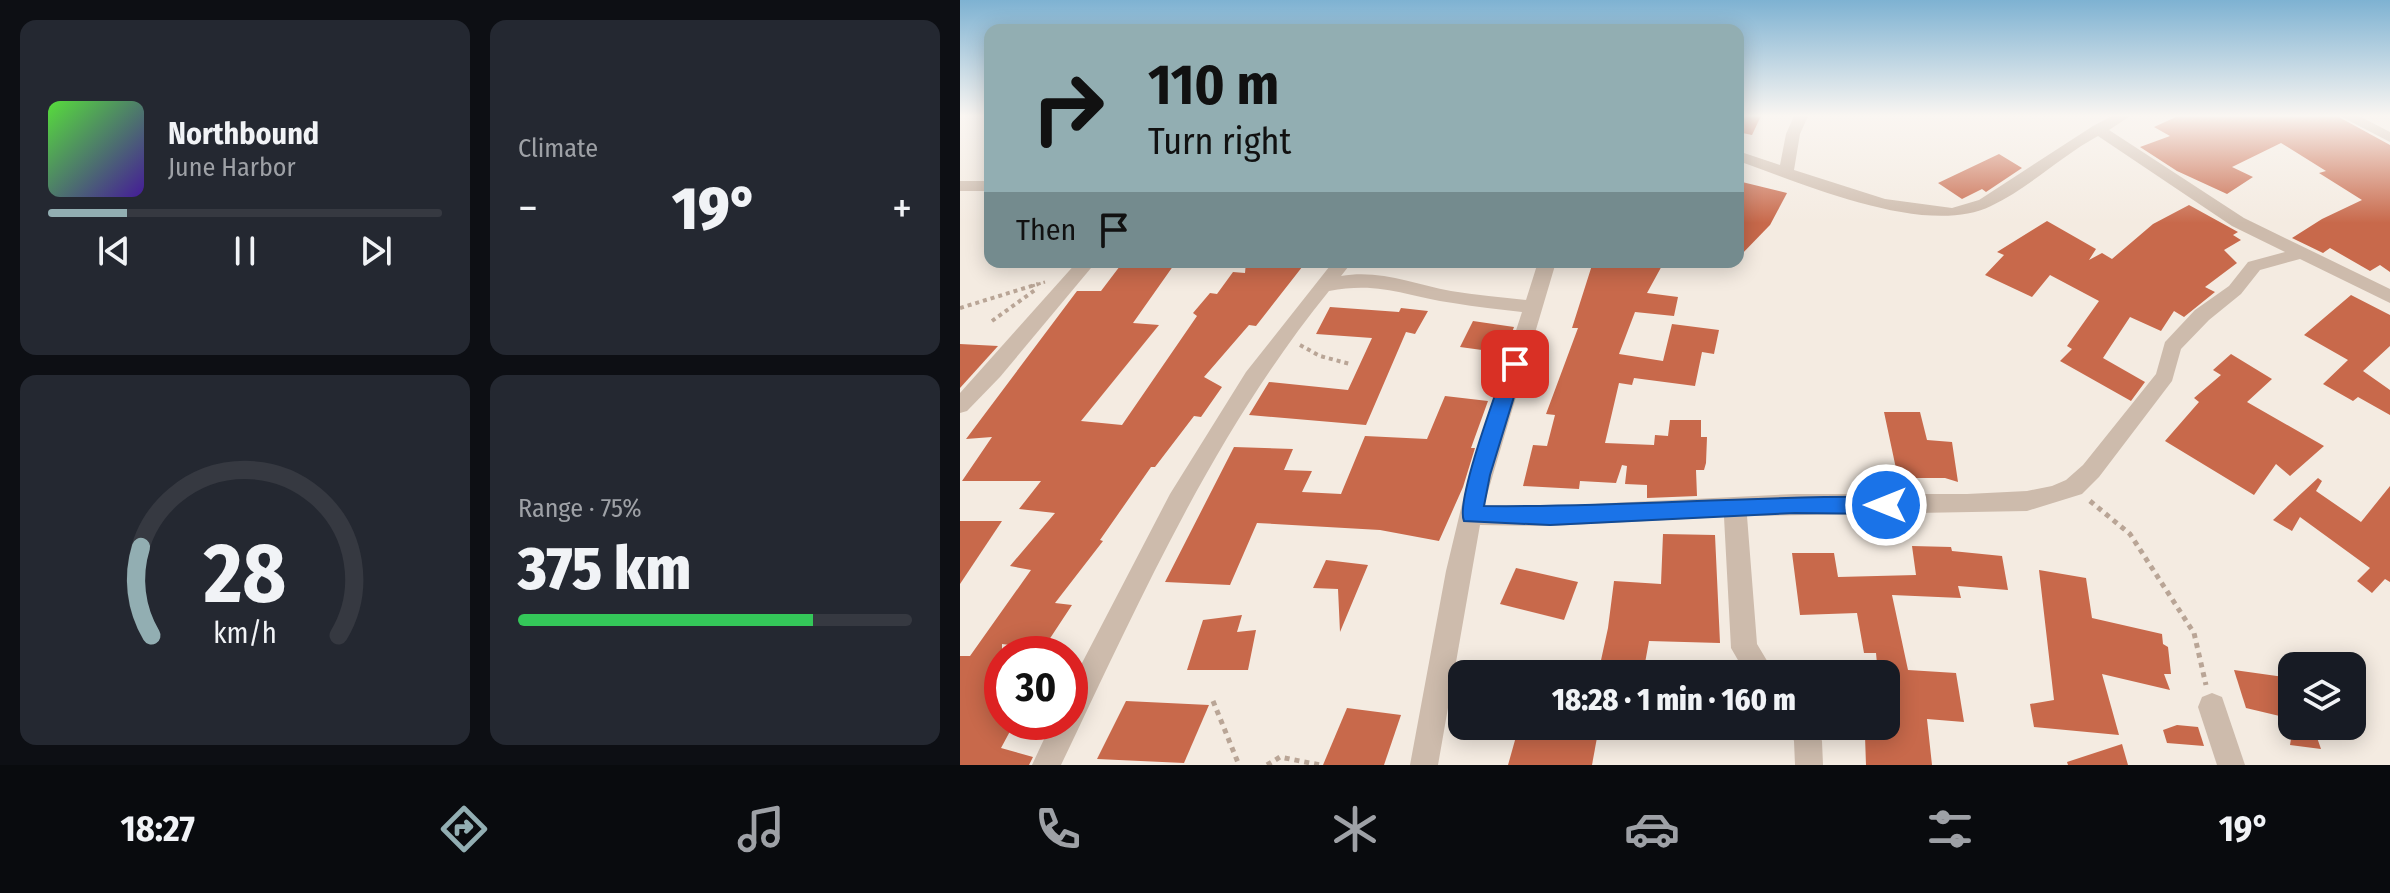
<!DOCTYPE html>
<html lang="en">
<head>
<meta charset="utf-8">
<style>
	body { margin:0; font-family:"Fira Sans Condensed",sans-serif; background:#242831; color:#f1f3f6; height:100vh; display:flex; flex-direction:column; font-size:30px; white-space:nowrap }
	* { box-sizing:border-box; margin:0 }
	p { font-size:26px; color:#9ea1a6 }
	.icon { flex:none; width:44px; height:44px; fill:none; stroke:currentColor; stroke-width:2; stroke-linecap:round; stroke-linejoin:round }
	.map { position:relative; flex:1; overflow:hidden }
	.side { display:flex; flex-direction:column; gap:20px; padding:20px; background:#0d0f14; width:960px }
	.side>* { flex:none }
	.top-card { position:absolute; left:24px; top:24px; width:760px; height:244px; border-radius:16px; box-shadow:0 4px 20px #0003; background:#92aeb2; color:#111; overflow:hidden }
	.tools { position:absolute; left:1318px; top:652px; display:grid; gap:16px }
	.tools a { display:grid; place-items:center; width:88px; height:88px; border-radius:16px; background:#171b24; box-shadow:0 4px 20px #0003; font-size:40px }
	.speed { position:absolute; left:24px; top:636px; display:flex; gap:16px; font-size:40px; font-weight:700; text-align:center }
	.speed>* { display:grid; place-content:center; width:104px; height:104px; border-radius:50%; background:#171b24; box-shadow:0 4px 20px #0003; line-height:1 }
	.speed .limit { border:12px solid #d22; background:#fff; color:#111 }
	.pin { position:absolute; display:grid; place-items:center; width:68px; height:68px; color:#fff; margin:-34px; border-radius:16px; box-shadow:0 4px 12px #0006 }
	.me { position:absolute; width:88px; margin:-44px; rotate:270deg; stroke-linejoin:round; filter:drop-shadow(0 0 6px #0008) }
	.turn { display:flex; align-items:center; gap:28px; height:168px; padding:0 32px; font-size:36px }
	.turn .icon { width:104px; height:104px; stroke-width:2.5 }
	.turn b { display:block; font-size:56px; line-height:68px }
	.then { display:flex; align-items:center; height:76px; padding:0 32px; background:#0003; gap:16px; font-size:30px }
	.big { font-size:60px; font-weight:800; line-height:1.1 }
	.side .tile { flex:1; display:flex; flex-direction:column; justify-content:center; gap:12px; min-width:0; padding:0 28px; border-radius:16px; background:#242831 }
	.side .dial { align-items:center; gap:0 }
	.dial svg { height:208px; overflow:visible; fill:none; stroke:#363941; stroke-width:7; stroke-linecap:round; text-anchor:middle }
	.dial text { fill:#f1f3f6; stroke:none }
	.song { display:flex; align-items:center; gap:24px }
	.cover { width:96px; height:96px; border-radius:12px; background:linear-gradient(135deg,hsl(110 70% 55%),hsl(260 70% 35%)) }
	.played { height:8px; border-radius:4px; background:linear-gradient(90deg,#92aeb2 20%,#363941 20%) }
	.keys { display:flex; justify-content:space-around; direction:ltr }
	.heat { display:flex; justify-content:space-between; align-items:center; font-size:44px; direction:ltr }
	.charge { height:12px; border-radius:6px; background:linear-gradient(90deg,#34c759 75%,#363941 0) }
	.side .tiles { flex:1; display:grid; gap:20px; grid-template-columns:repeat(2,1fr) }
	.trip { position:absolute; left:488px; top:660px; width:452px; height:80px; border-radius:16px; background:#171b24; box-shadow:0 4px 20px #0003; font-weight:800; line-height:80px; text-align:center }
	.menu { display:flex; height:128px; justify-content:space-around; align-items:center; background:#090b0e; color:#9ea1a6 }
	.menu .icon { width:56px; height:56px }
	.menu .on { color:#92aeb2 }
	.menu b { font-size:36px; color:#f1f3f6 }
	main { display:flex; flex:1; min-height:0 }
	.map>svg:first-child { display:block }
	.building { fill:#c8694b }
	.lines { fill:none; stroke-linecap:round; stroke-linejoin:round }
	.path-far2 { stroke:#b9a596; stroke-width:3; stroke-dasharray:3 3; stroke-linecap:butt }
	.path-far1 { stroke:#b9a596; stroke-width:4; stroke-dasharray:4 4; stroke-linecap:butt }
	.path { stroke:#b9a596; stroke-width:5; stroke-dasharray:5 5; stroke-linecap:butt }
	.minor { fill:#cdbbac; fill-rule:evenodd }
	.route { fill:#1a73e8; stroke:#114b97; stroke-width:2 }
</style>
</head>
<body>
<main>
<section class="side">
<div class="tiles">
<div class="tile">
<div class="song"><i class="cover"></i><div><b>Northbound</b><p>June Harbor</p></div></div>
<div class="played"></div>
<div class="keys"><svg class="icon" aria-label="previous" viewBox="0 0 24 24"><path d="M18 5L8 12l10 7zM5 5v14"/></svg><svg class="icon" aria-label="pause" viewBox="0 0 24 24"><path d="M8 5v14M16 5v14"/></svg><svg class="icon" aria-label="next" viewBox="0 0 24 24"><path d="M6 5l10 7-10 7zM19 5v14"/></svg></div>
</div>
<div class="tile"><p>Climate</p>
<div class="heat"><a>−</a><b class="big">19°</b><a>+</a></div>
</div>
<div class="tile dial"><svg viewBox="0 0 100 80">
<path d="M14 69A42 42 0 1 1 86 69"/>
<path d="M14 69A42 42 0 0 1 10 35" stroke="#92aeb2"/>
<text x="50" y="56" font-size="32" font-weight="700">28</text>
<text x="50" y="72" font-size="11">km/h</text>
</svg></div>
<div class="tile"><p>Range · 75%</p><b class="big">375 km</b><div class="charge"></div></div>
</div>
</section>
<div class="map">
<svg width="1430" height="765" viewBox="0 0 1430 765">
	<rect width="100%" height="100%" fill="#f4ebe1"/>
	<g class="building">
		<polygon points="778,116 801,116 792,135 778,132"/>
		<polygon points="1218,116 1377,116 1430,145 1430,272 1420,265 1410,271 1370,248 1363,253 1332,238 1362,219 1402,200 1359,173 1366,171 1321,143 1272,167 1293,177 1267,194 1217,171 1180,147 1210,136 1194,127"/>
		<polygon points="1039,154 1062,168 1026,192 1022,189 1002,199 978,183"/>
		<polygon points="778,181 827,193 810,225 778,258"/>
		<polygon points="1229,205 1278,232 1273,235 1281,240 1264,250 1277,263 1245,287 1255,292 1224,317 1214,311 1201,331 1170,317 1143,358 1185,382 1171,401 1100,361 1112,349 1107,346 1139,301 1090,275 1072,297 1025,275 1044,255 1037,252 1087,221 1136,249 1129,260 1142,253 1152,259 1193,224"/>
		<polygon points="163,262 216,262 173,323 199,325 121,421 162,425 237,316 233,313 250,293 257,294 273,272 285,273 286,262 346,262 296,326 289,325 244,377 262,387 241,417 234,416 195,467 191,467 140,540 143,541 95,603 112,605 83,649 42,644 42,722 55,722 41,748 73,757 69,765 0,765 0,656 10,656 71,570 50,566 95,513 59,509 81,481 2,481 32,437 6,439 117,291 141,291"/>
		<polygon points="633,262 704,262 687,293 718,297 714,316 675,312 659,354 703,361 712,324 759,330 754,354 742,352 735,386 674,378 672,385 659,383 645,443 694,445 695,435 708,436 710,420 741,420 741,437 747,437 746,463 744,470 736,470 737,496 687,498 687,485 665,484 667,466 662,465 656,483 620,481 619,489 563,486 573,445 587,446 595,415 586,414 618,328 612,328"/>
		<polygon points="1391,295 1430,315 1430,346 1403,371 1430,390 1430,415 1398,397 1393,401 1363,384 1388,360 1344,335"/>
		<polygon points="370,307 439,312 441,308 468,311 455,334 446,332 406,425 289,415 309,382 388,390 412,338 356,334"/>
		<polygon points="513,321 554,327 544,353 500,347"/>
		<polygon points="0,344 38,346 0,388"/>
		<polygon points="1271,354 1312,379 1287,402 1364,446 1330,476 1316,464 1294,495 1205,441 1239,402 1234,398 1261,375 1253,370"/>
		<polygon points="485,396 528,401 511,448 515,448 503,487 479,541 420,530 297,523 270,585 205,582 274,447 333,449 324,470 352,471 342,492 381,494 405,436 467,439"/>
		<polygon points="924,412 960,412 967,440 992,442 998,482 985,478 938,478"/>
		<polygon points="1358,478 1362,481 1356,491 1401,522 1430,486 1430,582 1425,579 1412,593 1397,581 1410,568 1340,517 1332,531 1313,520"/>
		<polygon points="0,521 42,521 0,584"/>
		<polygon points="703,534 755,535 760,643 689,641 683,674 638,674 648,628 654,581 701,584"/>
		<polygon points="952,546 991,547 992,551 1042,556 1048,590 998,586 1001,598 932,595 948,670 996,673 1004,722 967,719 972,765 906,765 905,736 926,738 926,674 918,674 916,653 904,653 897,613 840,615 832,553 874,553 878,577 956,575"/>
		<polygon points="366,560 408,565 380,632 378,589 353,588"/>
		<polygon points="556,568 618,582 604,620 540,604"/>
		<polygon points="1079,570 1126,578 1132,618 1202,634 1203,644 1208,647 1211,674 1204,674 1210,690 1142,674 1159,735 1074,727 1070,704 1094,700"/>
		<polygon points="282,615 277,632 296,630 288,670 227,670 243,620"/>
		<polygon points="1274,670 1324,677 1332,701 1332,719 1286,708"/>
		<polygon points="166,701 249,705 224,763 137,759"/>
		<polygon points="387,708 441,715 424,765 363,765"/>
		<polygon points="1217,725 1238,727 1244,746 1207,743 1203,730"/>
		<polygon points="559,726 597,726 638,732 632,765 548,765"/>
		<polygon points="1333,726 1353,726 1361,749 1330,745"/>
		<polygon points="1162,744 1168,765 1108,765 1107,762"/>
	</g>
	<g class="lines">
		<polyline class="path-far2" points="72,286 85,282"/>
		<g class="path-far1">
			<polyline points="0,308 78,284"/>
			<polyline points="32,321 75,290"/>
			<polyline points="340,345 360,356 390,364"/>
		</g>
		<g class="path">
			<polyline points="1130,501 1170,534 1234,633 1246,685"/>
			<polyline points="253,701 279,765"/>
			<polyline points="307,765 320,757 360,765"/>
		</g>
		<g class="minor">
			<path d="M834 116H848L840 134 834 170 925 199 992 208 1019 200 1133 126 1152 116H1170L1149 130 1284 218 1430 289V303L1340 259 1300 270 1281 294 1249 320 1221 349 1212 381 1139 477 1122 494 1067 511 787 516 797 644 815 674H786L771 648 764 517 590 526 520 525 478 765H450L486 571 509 475 562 312C539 309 516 307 493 303 446 296 419 281 369 291 253 434 180 600 101 765H72L92 722H110V686L210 494 286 372 373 262H392L381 276C419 269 454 284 491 291 516 295 541 297 566 300L578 262H596L524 505 590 506 835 494H1007L1067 491 1092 486 1106 480 1123 465 1196 374 1205 342 1235 310 1269 286 1288 262 1325 252 1272 226 1138 136C1101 156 1069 188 1031 206 965 238 843 183 778 161V151L820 165 826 134Z"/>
			<polygon points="1380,116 1399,116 1430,132 1430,142"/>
			<rect x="0" y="181" width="30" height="10"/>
			<polygon points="117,262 136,262 40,377 7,411 0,413 0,393"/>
			<polygon points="1252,693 1262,697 1285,765 1257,765 1238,707 1242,697"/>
			<polygon points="828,726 856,726 862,741 863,765 835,765 834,741"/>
		</g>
	</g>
	<linearGradient id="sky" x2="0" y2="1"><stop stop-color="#7eb2d2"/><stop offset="0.52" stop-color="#faf6f2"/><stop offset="1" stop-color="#faf6f2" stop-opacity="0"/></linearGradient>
	<rect width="1430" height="223" fill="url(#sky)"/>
	<path class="route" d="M555 357 564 364 530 475 524 506C658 508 791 495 926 497L933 499 936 505 933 512 926 514 835 513 590 525 504 521C495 502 537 390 546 364Z"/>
</svg>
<div class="tools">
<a><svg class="icon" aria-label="layers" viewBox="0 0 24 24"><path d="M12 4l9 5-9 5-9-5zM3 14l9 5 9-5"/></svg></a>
</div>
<div class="speed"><div class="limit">30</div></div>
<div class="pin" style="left:555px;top:364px;background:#d93025"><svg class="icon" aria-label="arrive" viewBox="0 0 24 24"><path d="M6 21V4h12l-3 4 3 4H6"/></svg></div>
<svg class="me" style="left:926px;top:505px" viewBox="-20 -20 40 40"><circle r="17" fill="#1a73e8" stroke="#fff" stroke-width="3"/><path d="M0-11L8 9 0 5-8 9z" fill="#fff"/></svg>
<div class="trip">18:28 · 1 min · 160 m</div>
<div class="top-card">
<div class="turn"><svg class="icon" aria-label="right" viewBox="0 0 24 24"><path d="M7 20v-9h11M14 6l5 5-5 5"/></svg><div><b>110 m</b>Turn right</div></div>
<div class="then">Then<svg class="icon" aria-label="arrive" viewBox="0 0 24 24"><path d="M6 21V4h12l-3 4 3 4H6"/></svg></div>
</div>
</div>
</main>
<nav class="menu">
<b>18:27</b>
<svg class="icon on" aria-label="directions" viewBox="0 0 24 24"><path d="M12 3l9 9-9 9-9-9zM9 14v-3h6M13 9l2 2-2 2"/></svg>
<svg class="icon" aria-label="music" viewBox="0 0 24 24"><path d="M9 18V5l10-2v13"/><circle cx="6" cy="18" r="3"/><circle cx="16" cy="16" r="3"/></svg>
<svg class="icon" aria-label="phone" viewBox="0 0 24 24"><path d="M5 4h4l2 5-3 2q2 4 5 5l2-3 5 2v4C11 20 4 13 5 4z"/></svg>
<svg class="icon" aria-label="climate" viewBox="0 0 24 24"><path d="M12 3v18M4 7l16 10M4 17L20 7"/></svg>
<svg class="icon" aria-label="car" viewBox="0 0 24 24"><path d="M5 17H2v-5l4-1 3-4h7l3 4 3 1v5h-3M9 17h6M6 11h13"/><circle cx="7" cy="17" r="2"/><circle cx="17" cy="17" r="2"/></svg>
<svg class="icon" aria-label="filters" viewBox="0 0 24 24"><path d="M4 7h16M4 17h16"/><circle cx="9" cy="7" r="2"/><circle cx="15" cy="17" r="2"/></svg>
<b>19°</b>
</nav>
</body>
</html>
